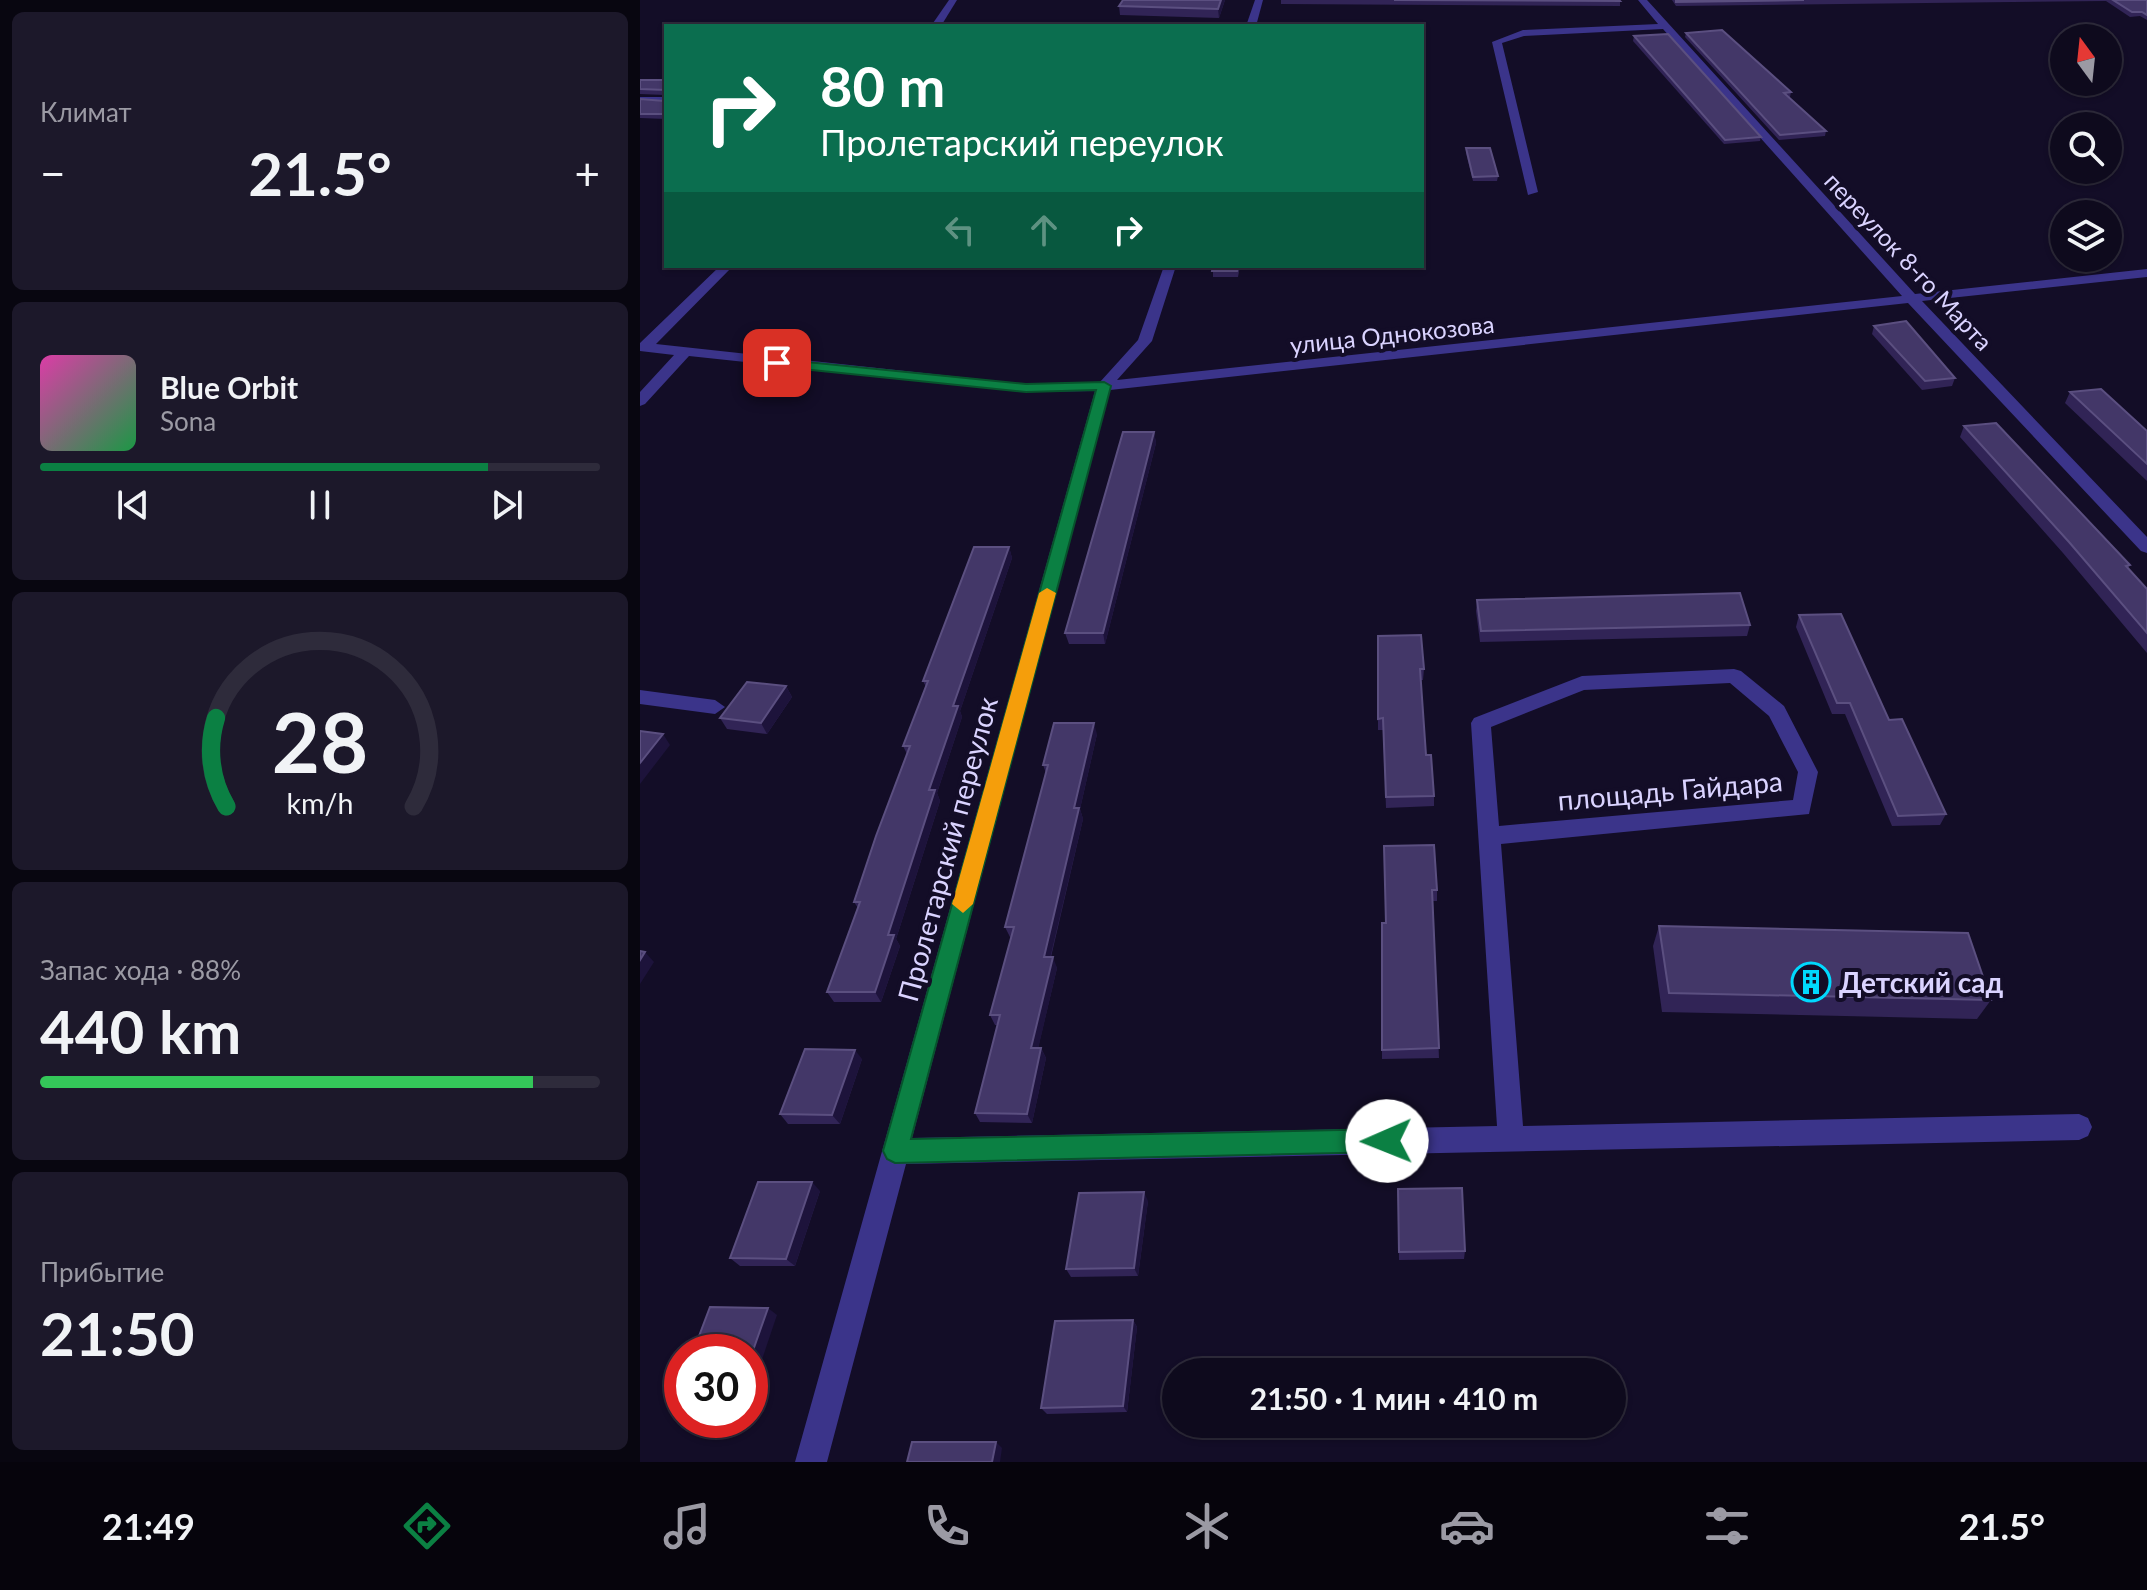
<!DOCTYPE html>
<html lang="ru">
<head>
<meta charset="utf-8">
<style>
	body { margin:0; font-family:Lato,sans-serif; background:#1c182a; color:#f1f3f6; height:100vh; display:flex; flex-direction:column; font-size:30px; white-space:nowrap }
	* { box-sizing:border-box; margin:0 }
	p { font-size:26px; color:#9b9aa4 }
	.icon { flex:none; width:44px; height:44px; fill:none; stroke:currentColor; stroke-width:2; stroke-linecap:round; stroke-linejoin:round }
	.map { position:relative; flex:1; overflow:hidden }
	.drawer { display:flex; flex-direction:column; gap:12px; padding:12px; background:#080610; width:640px }
	.drawer>* { flex:none }
	.hud { position:absolute; left:24px; top:24px; width:760px; height:244px; border-radius:0px; box-shadow:0 2px 6px #0004,0 0 0 2px #2e2b3b; background:#0b6e4f; color:#fff; overflow:hidden }
	.needle { width:52px; rotate:345deg }
	.tools { position:absolute; left:1410px; top:24px; display:grid; gap:16px }
	.tools a { display:grid; place-items:center; width:72px; height:72px; border-radius:50%; background:#0e0a1d; box-shadow:0 2px 6px #0004,0 0 0 2px #2e2b3b; font-size:40px }
	.speed { position:absolute; left:24px; top:1334px; display:flex; gap:16px; font-size:40px; font-weight:700; text-align:center }
	.speed>* { display:grid; place-content:center; width:104px; height:104px; border-radius:50%; background:#0e0a1d; box-shadow:0 2px 6px #0004,0 0 0 2px #2e2b3b; line-height:1 }
	.speed .limit { border:12px solid #d22; background:#fff; color:#111 }
	.pin { position:absolute; display:grid; place-items:center; width:68px; height:68px; color:#fff; margin:-34px; border-radius:16px; box-shadow:0 4px 12px #0006 }
	.me { position:absolute; width:88px; margin:-44px; rotate:269deg; stroke-linejoin:round; filter:drop-shadow(0 0 6px #0008) }
	.turn { display:flex; align-items:center; gap:28px; height:168px; padding:0 24px; font-size:36px }
	.turn .icon { width:104px; height:104px; stroke-width:2.5 }
	.turn b { display:block; font-size:56px; line-height:68px }
	.lanes { display:flex; align-items:center; height:76px; padding:0 24px; background:#0003; justify-content:center; gap:40px; direction:ltr }
	.lanes .off { opacity:.35 }
	.big { font-size:60px; font-weight:700; line-height:1.1 }
	.drawer .widget { flex:1; display:flex; flex-direction:column; justify-content:center; gap:12px; min-width:0; padding:0 28px; border-radius:12px; background:#1c182a }
	.drawer .dial { align-items:center; gap:0 }
	.dial svg { height:208px; overflow:visible; fill:none; stroke:#2e2b3b; stroke-width:7; stroke-linecap:round; text-anchor:middle }
	.dial text { fill:#f1f3f6; stroke:none }
	.song { display:flex; align-items:center; gap:24px }
	.cover { width:96px; height:96px; border-radius:12px; background:linear-gradient(135deg,hsl(320 70% 55%),hsl(140 70% 35%)) }
	.played { height:8px; border-radius:4px; background:linear-gradient(90deg,#0b8043 80%,#2e2b3b 80%) }
	.keys { display:flex; justify-content:space-around; direction:ltr }
	.heat { display:flex; justify-content:space-between; align-items:center; font-size:44px; direction:ltr }
	.charge { height:12px; border-radius:6px; background:linear-gradient(90deg,#34c759 88%,#2e2b3b 0) }
	.trip { position:absolute; left:522px; top:1358px; width:464px; height:80px; border-radius:40px; background:#0e0a1d; box-shadow:0 2px 6px #0004,0 0 0 2px #2e2b3b; font-weight:700; line-height:80px; text-align:center }
	.tabs { display:flex; height:128px; justify-content:space-around; align-items:center; background:#06040c; color:#9b9aa4 }
	.tabs .icon { width:56px; height:56px }
	.tabs .on { color:#0b8043 }
	.tabs b { font-size:36px; color:#f1f3f6 }
	main { display:flex; flex:1; min-height:0 }
	.map>svg:first-child { display:block }
	.lines { fill:none; stroke-linecap:round; stroke-linejoin:round }
	.minor { fill:#3b348a; fill-rule:evenodd }
	.wall { fill:#312456 }
	.shaded-wall { fill:#1d133b }
	.building { fill:#433768; stroke:#5b4f80; stroke-width:2 }
	.route { fill:#0b8043; stroke:#07532c; stroke-width:2 }
	.slow { fill:#f59e0b }
	.labels { text-anchor:middle; dominant-baseline:central; stroke-width:8; stroke-linejoin:round; paint-order:stroke }
	.far-street-label { font-size:24px; fill:#dad3ff; stroke:#130d27 }
	.street-label { font-size:28px; fill:#dad3ff; stroke:#130d27 }
	.poi-label { font-size:28px; font-weight:bold; fill:#dad3ff; stroke:#130d27; text-anchor:start }
</style>
</head>
<body>
<main>
<section class="drawer">
<div class="widget"><p>Климат</p>
<div class="heat"><a>−</a><b class="big">21.5°</b><a>+</a></div>
</div>
<div class="widget">
<div class="song"><i class="cover"></i><div><b>Blue Orbit</b><p>Sona</p></div></div>
<div class="played"></div>
<div class="keys"><svg class="icon" aria-label="previous" viewBox="0 0 24 24"><path d="M18 5L8 12l10 7zM5 5v14"/></svg><svg class="icon" aria-label="pause" viewBox="0 0 24 24"><path d="M8 5v14M16 5v14"/></svg><svg class="icon" aria-label="next" viewBox="0 0 24 24"><path d="M6 5l10 7-10 7zM19 5v14"/></svg></div>
</div>
<div class="widget dial"><svg viewBox="0 0 100 80">
<path d="M14 69A42 42 0 1 1 86 69"/>
<path d="M14 69A42 42 0 0 1 10 35" stroke="#0b8043"/>
<text x="50" y="56" font-size="32" font-weight="700">28</text>
<text x="50" y="72" font-size="11">km/h</text>
</svg></div>
<div class="widget"><p>Запас хода · 88%</p><b class="big">440 km</b><div class="charge"></div></div>
<div class="widget"><p>Прибытие</p><b class="big">21:50</b></div>
</section>
<div class="map">
<svg width="1507" height="1462" viewBox="0 0 1507 1462">
	<rect width="100%" height="100%" fill="#130d27"/>
	<g class="lines">
		<g class="minor">
			<polygon points="309,0 317,0 301,26 291,26"/>
			<polygon points="615,0 623,0 616,26 606,26"/>
			<path d="M998 0H1007L1275 294 1507 269V277L1282 301 1507 537V553L1501 551 1268 303 470 390 272 1138 857 1126 831 723 834 718 942 676 1094 669 1101 671 1144 706 1178 772 1169 814 861 844 883 1126 1439 1114 1448 1118 1452 1127 1448 1136 1439 1140 266 1164 187 1462H155L455 391 386 392 49 356 5 404 0 406V392L34 355 0 351V343L80 266H93L16 344 386 384 460 382 498 340 524 266H536L512 341 477 380 1262 296 1023 29 884 36 862 43 898 192 888 195 852 42 883 30 1018 24ZM1090 683 1129 716 1158 772 1153 800 859 826 851 727 944 690Z"/>
			<rect x="0" y="97" width="26" height="6"/>
			<polygon points="0,690 75,700 85,707 75,714 0,704"/>
		</g>
	</g>
	<g class="wall">
		<polygon points="585,0 579,18 480,15 479,6"/>
		<polygon points="641,0 979,0 980,1 980,6 641,4"/>
		<polygon points="1032,0 1507,0 1507,20 1500,16 1490,17 1466,1 1036,6"/>
		<polygon points="1046,33 1151,92 1150,97 1148,97 1186,131 1185,136 1139,140 1045,37"/>
		<polygon points="994,36 1121,137 1120,141 1084,144 993,41"/>
		<polygon points="0,80 26,80 26,119 0,118 0,99 24,101 25,95 0,94"/>
		<polygon points="826,148 858,176 857,181 833,181 826,153"/>
		<polygon points="573,266 600,266 598,277 573,277"/>
		<polygon points="1234,326 1315,378 1312,386 1282,390 1232,334"/>
		<polygon points="1430,392 1507,431 1507,481 1425,403"/>
		<polygon points="1324,426 1490,565 1488,568 1507,589 1507,653 1423,553 1320,437"/>
		<polygon points="514,432 516,443 465,644 429,644 425,633"/>
		<polygon points="369,547 372,558 320,711 322,717 297,793 300,801 256,939 260,946 241,1002 194,1002 187,992 218,908 214,902 267,754 263,746 286,687 283,681"/>
		<polygon points="837,600 1110,625 1107,636 840,642 836,611"/>
		<polygon points="1159,615 1306,814 1300,825 1252,826 1205,714 1192,714 1156,627"/>
		<polygon points="738,636 784,669 783,680 781,680 786,755 794,796 794,806 746,808 743,730 738,730"/>
		<polygon points="146,686 152,697 127,734 87,729 80,718"/>
		<polygon points="457,734 440,809 443,819 411,957 417,968 398,1048 401,1048 406,1058 392,1123 340,1122 335,1113 358,1025 355,1025 350,1015 371,937 370,937 365,927 406,773 403,765"/>
		<polygon points="744,846 797,890 797,901 793,901 799,1058 742,1059 742,923 746,923"/>
		<polygon points="1019,926 1351,1000 1337,1019 1022,1012 1013,946"/>
		<polygon points="222,1059 200,1124 148,1124 140,1114"/>
		<polygon points="758,1189 825,1251 824,1259 759,1260"/>
		<polygon points="180,1191 155,1266 100,1266 90,1258"/>
		<polygon points="508,1201 498,1276 431,1277 426,1269"/>
		<polygon points="493,1320 497,1327 487,1412 407,1414 401,1408"/>
	</g>
	<g class="shaded-wall">
		<polygon points="581,0 585,0 579,18 578,9"/>
		<polygon points="514,432 516,443 465,644 463,633"/>
		<polygon points="369,547 372,558 320,711 322,717 297,793 300,801 256,939 260,946 241,1002 235,992 248,935 313,706"/>
		<polygon points="146,686 152,697 127,734 121,723"/>
		<polygon points="454,723 457,734 440,809 443,819 408,967 404,957 434,808"/>
		<polygon points="23,734 30,745 0,784 0,763"/>
		<polygon points="5,952 14,962 0,984 0,960"/>
		<polygon points="413,957 417,968 396,1058 391,1048"/>
		<polygon points="401,1048 406,1058 392,1123 387,1114"/>
		<polygon points="215,1050 222,1059 200,1124 192,1115"/>
		<polygon points="172,1182 180,1191 155,1266 146,1259"/>
		<polygon points="504,1192 508,1201 498,1276 494,1268"/>
		<polygon points="128,1308 137,1315 110,1395 110,1359"/>
		<polygon points="493,1320 497,1327 487,1412 483,1406"/>
		<polygon points="356,1442 362,1448 360,1462 352,1462"/>
	</g>
	<g class="building">
		<polygon points="483,0 581,0 578,9 479,6"/>
		<polygon points="754,0 979,0 980,1"/>
		<polygon points="1036,0 1164,0 1036,2"/>
		<polygon points="1473,0 1507,0 1507,15 1502,12 1492,12"/>
		<polygon points="1082,30 1151,92 1144,93 1186,131 1140,135 1046,33"/>
		<polygon points="1028,34 1121,137 1085,140 994,36"/>
		<polygon points="0,80 26,80 26,90 0,89"/>
		<polygon points="26,91 26,114 0,114 0,99 24,101"/>
		<polygon points="826,148 850,148 858,176 833,177"/>
		<polygon points="573,266 598,266 597,271 572,271"/>
		<polygon points="1266,321 1315,378 1285,381 1234,326"/>
		<polygon points="1461,389 1507,431 1507,464 1430,392"/>
		<polygon points="1356,423 1490,565 1486,566 1507,589 1507,633 1429,542 1324,426"/>
		<polygon points="483,432 514,432 463,633 425,633"/>
		<polygon points="334,547 369,547 313,706 318,706 289,790 295,790 248,935 254,935 235,992 187,992 220,902 214,902 236,836 270,746 263,746 288,681 283,681"/>
		<polygon points="1100,593 1110,625 841,631 837,600"/>
		<polygon points="1201,614 1249,720 1262,719 1306,814 1258,816 1210,703 1197,703 1159,615"/>
		<polygon points="781,635 784,669 780,669 786,755 791,755 794,796 746,797 743,718 738,719 738,636"/>
		<polygon points="107,682 146,686 121,723 80,718"/>
		<polygon points="414,723 454,723 434,808 439,808 404,957 413,957 391,1048 401,1048 387,1114 335,1113 360,1015 350,1015 374,927 365,927 408,765 403,765"/>
		<polygon points="0,731 23,734 0,763"/>
		<polygon points="794,845 797,890 792,890 799,1048 742,1050 742,923 746,923 744,846"/>
		<polygon points="1019,926 1328,933 1351,1000 1029,993"/>
		<polygon points="0,951 5,952 0,960"/>
		<polygon points="165,1049 215,1050 192,1115 140,1114"/>
		<polygon points="118,1182 172,1182 146,1259 90,1258"/>
		<polygon points="822,1188 825,1251 759,1252 758,1189"/>
		<polygon points="504,1192 494,1268 426,1269 439,1193"/>
		<polygon points="70,1307 128,1308 110,1359 110,1352 53,1352"/>
		<polygon points="493,1320 483,1406 401,1408 415,1321"/>
		<polygon points="42,1383 42,1395 37,1395"/>
		<polygon points="272,1442 356,1442 352,1462 267,1462"/>
	</g>
	<polygon class="route" points="137,359 386,384 464,382 471,386 271,1139 747,1129 756,1132 759,1141 756,1149 747,1152 255,1163 247,1159 243,1151 456,390 386,392 133,366 131,363"/>
	<polygon class="slow" points="407,588 416,593 333,904 323,913 312,904 399,593"/>
	<defs>
		<symbol id="building-ring" viewBox="-11 -11 22 22"><circle r="9.5" fill="#130d27" stroke="#00d9fe" stroke-width="1.5"/><path d="M-4-6H4V6H1V3H-1V6H-4ZM-2.5-4.3h1.7v1.8h-1.7ZM.8-4.3h1.7v1.8H.8ZM-2.5-1h1.7V.8h-1.7ZM.8-1h1.7V.8H.8Z" fill="#00d9fe"/></symbol>
	</defs>
	<g fill-rule="evenodd">
		<use href="#building-ring" x="1149" y="960" width="44" height="44"/>
	</g>
	<g class="labels">
		<g class="far-street-label">
			<text transform="translate(1269 261) rotate(47)">переулок 8-го Марта</text>
			<text transform="translate(752 334) rotate(-6)">улица Однокозова</text>
		</g>
		<g class="street-label">
			<text transform="translate(1030 790) rotate(-5)">площадь Гайдара</text>
			<text transform="translate(307 849) rotate(-75)">Пролетарский переулок</text>
		</g>
		<g class="poi-label">
			<text x="1199" y="982">Детский сад</text>
		</g>
	</g>
</svg>
<div class="tools">
<a><svg class="needle" viewBox="-14 -14 28 28"><path d="M0-13l5 13h-10z" fill="#e53935"/><path d="M0 13l5-13h-10z" fill="#9b9aa4"/></svg></a>
<a><svg class="icon" aria-label="search" viewBox="0 0 24 24"><circle cx="10" cy="10" r="6"/><path d="M15 15l6 6"/></svg></a>
<a><svg class="icon" aria-label="layers" viewBox="0 0 24 24"><path d="M12 4l9 5-9 5-9-5zM3 14l9 5 9-5"/></svg></a>
</div>
<div class="speed"><div class="limit">30</div></div>
<div class="pin" style="left:137px;top:363px;background:#d93025"><svg class="icon" aria-label="arrive" viewBox="0 0 24 24"><path d="M6 21V4h12l-3 4 3 4H6"/></svg></div>
<svg class="me" style="left:747px;top:1141px" viewBox="-20 -20 40 40"><circle r="19" fill="#fff"/><path d="M0-13L10 11 0 6-10 11z" fill="#0b8043"/></svg>
<div class="trip">21:50 · 1 мин · 410 m</div>
<div class="hud">
<div class="turn"><svg class="icon" aria-label="right" viewBox="0 0 24 24"><path d="M7 20v-9h11M14 6l5 5-5 5"/></svg><div><b>80 m</b>Пролетарский переулок</div></div>
<div class="lanes"><svg class="icon off" aria-label="left" viewBox="0 0 24 24"><path d="M17 20v-9H6M10 6l-5 5 5 5"/></svg><svg class="icon off" aria-label="ahead" viewBox="0 0 24 24"><path d="M12 20V5M6 11l6-6 6 6"/></svg><svg class="icon" aria-label="right" viewBox="0 0 24 24"><path d="M7 20v-9h11M14 6l5 5-5 5"/></svg></div>
</div>
</div>
</main>
<nav class="tabs">
<b>21:49</b>
<svg class="icon on" aria-label="directions" viewBox="0 0 24 24"><path d="M12 3l9 9-9 9-9-9zM9 14v-3h6M13 9l2 2-2 2"/></svg>
<svg class="icon" aria-label="music" viewBox="0 0 24 24"><path d="M9 18V5l10-2v13"/><circle cx="6" cy="18" r="3"/><circle cx="16" cy="16" r="3"/></svg>
<svg class="icon" aria-label="phone" viewBox="0 0 24 24"><path d="M5 4h4l2 5-3 2q2 4 5 5l2-3 5 2v4C11 20 4 13 5 4z"/></svg>
<svg class="icon" aria-label="climate" viewBox="0 0 24 24"><path d="M12 3v18M4 7l16 10M4 17L20 7"/></svg>
<svg class="icon" aria-label="car" viewBox="0 0 24 24"><path d="M5 17H2v-5l4-1 3-4h7l3 4 3 1v5h-3M9 17h6M6 11h13"/><circle cx="7" cy="17" r="2"/><circle cx="17" cy="17" r="2"/></svg>
<svg class="icon" aria-label="filters" viewBox="0 0 24 24"><path d="M4 7h16M4 17h16"/><circle cx="9" cy="7" r="2"/><circle cx="15" cy="17" r="2"/></svg>
<b>21.5°</b>
</nav>
</body>
</html>
